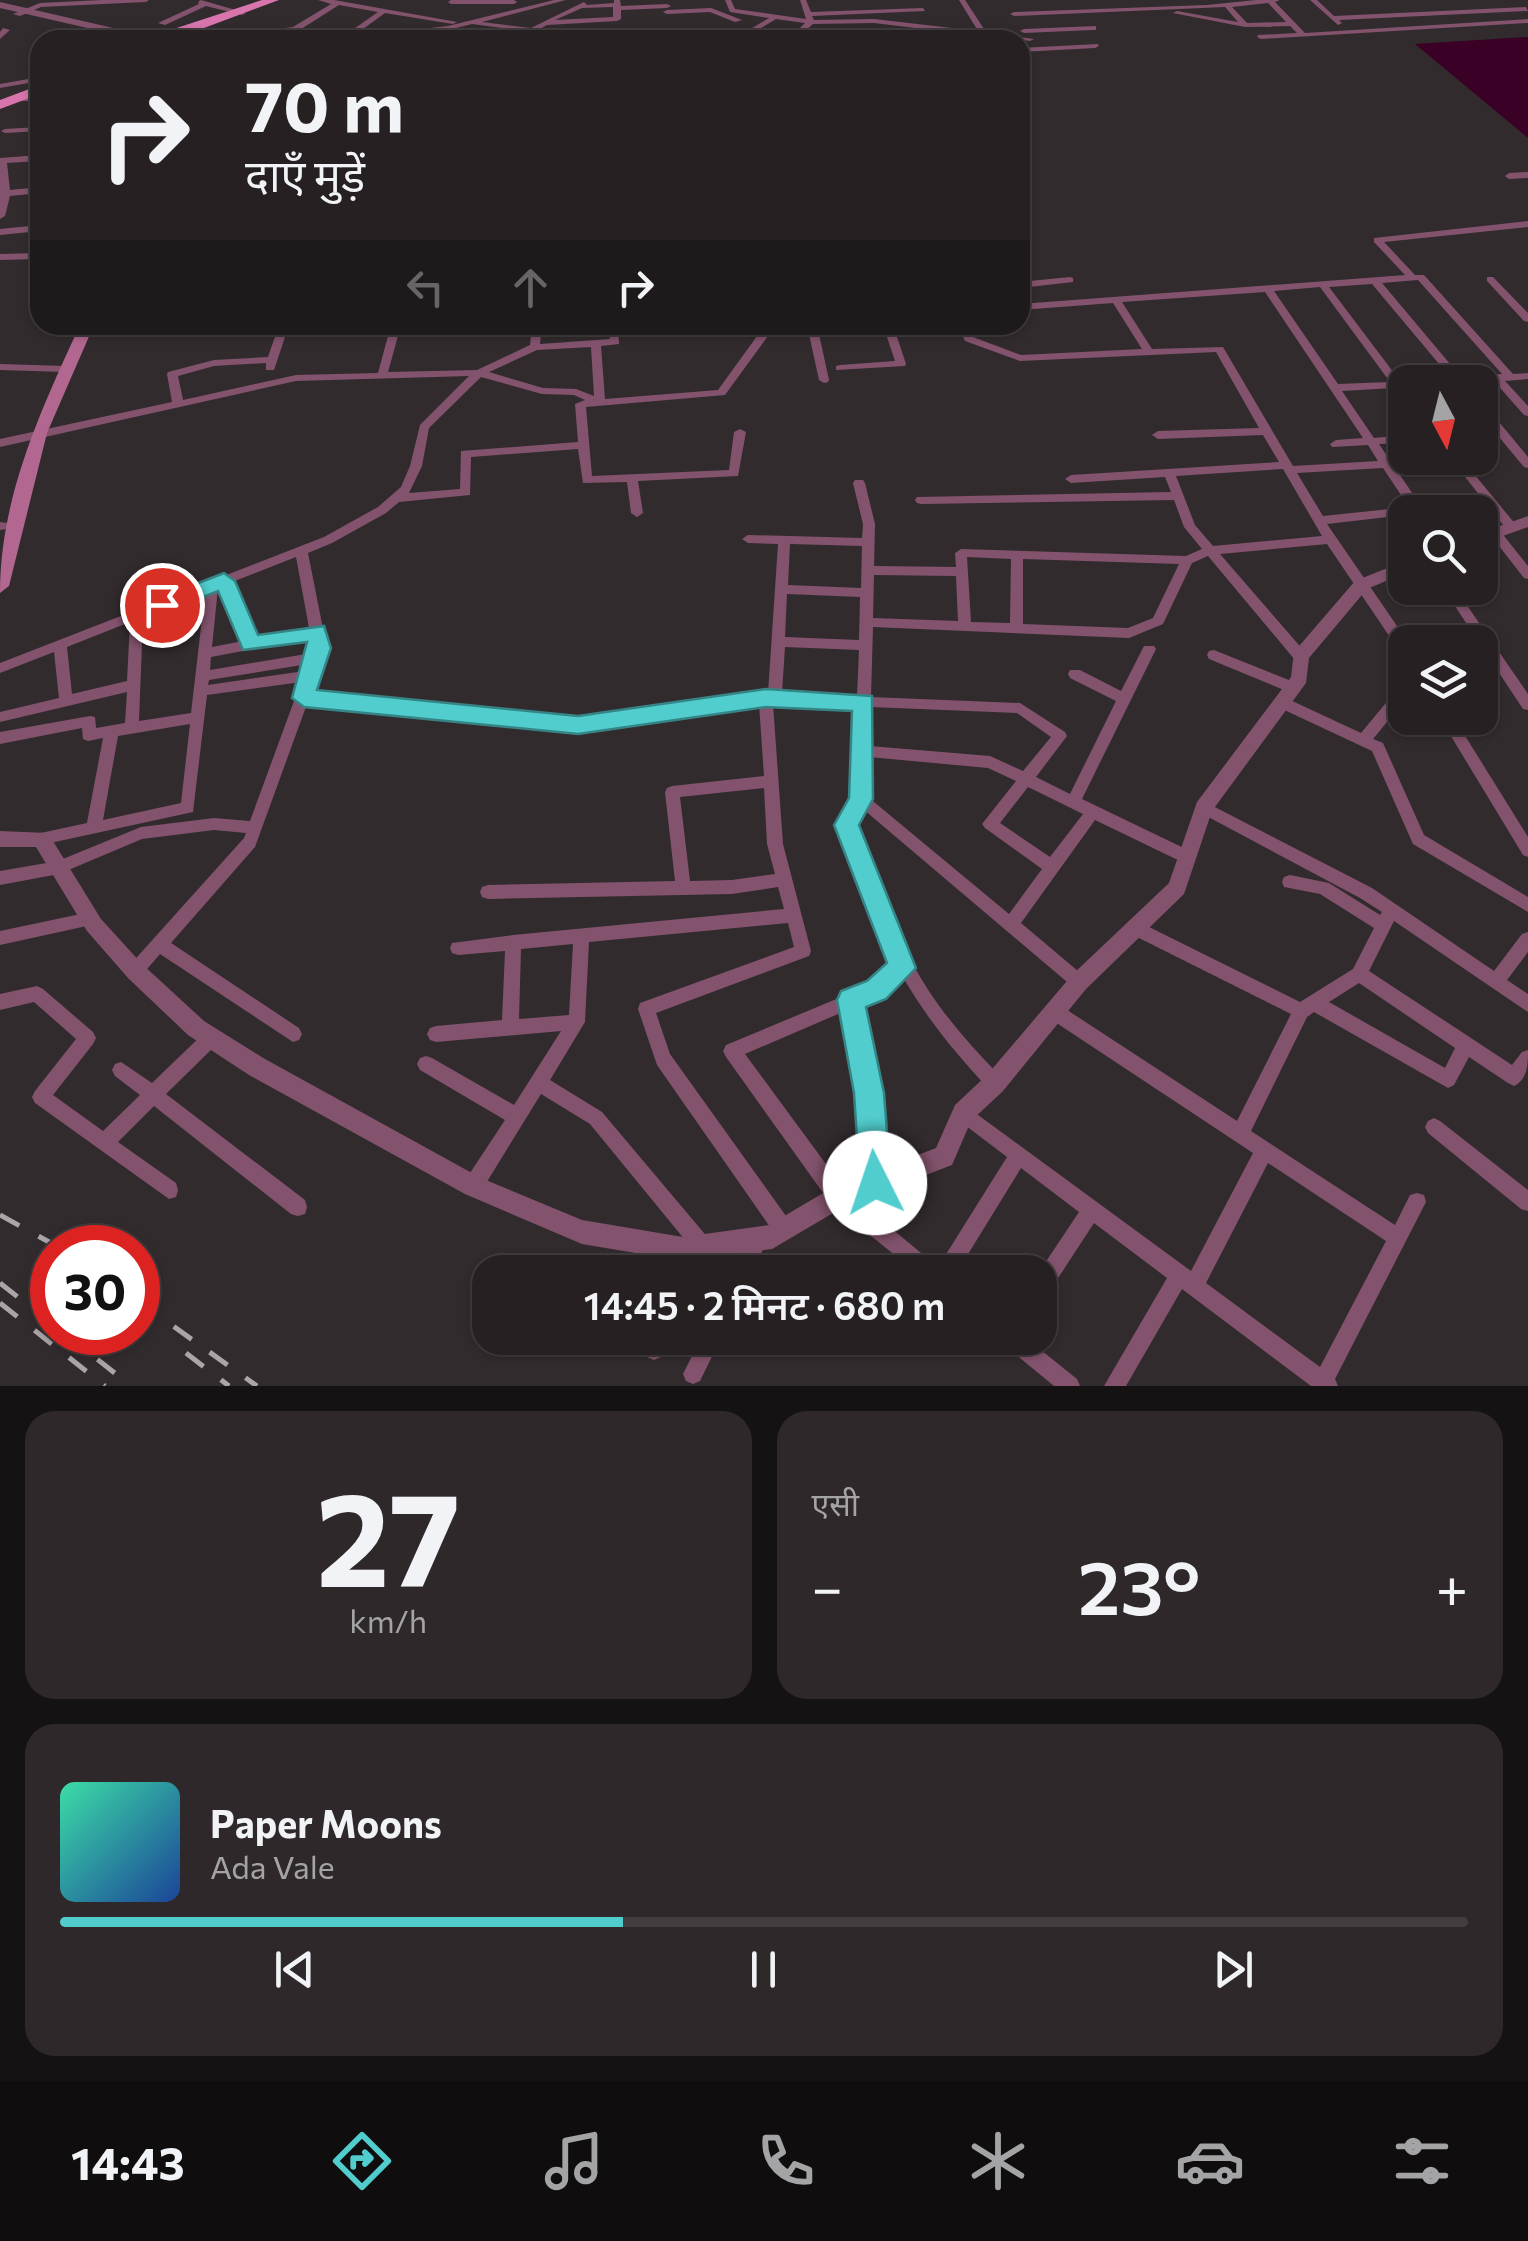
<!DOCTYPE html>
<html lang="hi">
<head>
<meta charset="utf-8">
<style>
	body { margin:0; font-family:Commissioner,"Noto Sans Devanagari",sans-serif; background:#2e282a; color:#f1f3f6; height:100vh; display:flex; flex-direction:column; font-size:38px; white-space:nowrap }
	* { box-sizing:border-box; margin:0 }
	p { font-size:32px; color:#a4a3a5 }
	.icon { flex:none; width:55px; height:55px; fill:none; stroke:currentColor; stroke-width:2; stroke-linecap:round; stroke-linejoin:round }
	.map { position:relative; height:1386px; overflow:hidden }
	.panel { display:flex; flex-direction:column; gap:25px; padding:25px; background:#151213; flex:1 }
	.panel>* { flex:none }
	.guide { position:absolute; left:30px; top:30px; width:1000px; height:305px; border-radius:30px; box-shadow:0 2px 8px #0004,0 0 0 2px #423e40; background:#262022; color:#f1f3f6; overflow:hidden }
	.needle { width:65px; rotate:173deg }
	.controls { position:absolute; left:1388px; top:365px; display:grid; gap:20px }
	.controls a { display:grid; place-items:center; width:110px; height:110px; border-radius:20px; background:#262022; box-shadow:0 2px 8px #0004,0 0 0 2px #423e40; font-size:50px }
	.speed { position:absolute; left:30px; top:1225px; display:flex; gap:20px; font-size:50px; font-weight:700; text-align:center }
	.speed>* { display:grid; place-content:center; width:130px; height:130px; border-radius:50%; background:#262022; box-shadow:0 2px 8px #0004,0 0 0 2px #423e40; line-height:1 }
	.speed .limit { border:15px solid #d22; background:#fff; color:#111 }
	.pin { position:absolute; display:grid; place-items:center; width:85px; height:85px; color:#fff; margin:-42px; border:5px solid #fff; border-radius:50%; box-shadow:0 2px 10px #0007 }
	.me { position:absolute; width:110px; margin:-55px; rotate:356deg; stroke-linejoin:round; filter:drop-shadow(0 0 8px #0008) }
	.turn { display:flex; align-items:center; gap:35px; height:210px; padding:0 50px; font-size:45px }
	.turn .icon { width:130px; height:130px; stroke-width:2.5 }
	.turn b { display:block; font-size:70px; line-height:85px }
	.lanes { display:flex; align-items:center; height:95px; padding:0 50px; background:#0003; justify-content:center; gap:50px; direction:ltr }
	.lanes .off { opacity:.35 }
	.big { font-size:75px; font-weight:600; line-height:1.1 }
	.panel .card { flex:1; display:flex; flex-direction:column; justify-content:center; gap:15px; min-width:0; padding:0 35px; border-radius:30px; background:#2e282a }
	.panel .dial { align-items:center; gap:0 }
	.dial b { font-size:130px; line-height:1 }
	.song { display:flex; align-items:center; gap:30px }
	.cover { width:120px; height:120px; border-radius:15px; background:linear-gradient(135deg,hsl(160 70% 55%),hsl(220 70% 35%)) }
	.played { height:10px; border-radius:5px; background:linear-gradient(90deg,#52cdce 40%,#423e40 40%) }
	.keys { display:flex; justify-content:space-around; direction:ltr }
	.heat { display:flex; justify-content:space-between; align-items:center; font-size:55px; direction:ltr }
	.panel .tiles { flex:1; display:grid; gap:25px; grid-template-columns:1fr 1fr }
	.card:last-child { grid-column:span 2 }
	.trip { position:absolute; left:472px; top:1255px; width:585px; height:100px; border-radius:30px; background:#262022; box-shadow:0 2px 8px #0004,0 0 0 2px #423e40; font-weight:600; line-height:100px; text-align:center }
	.tab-bar { display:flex; height:160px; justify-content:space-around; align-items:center; background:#0f0d0e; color:#a4a3a5 }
	.tab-bar .icon { width:70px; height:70px }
	.tab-bar .current { color:#52cdce }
	.tab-bar b { font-size:45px; color:#f1f3f6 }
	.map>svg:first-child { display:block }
	.water { fill:#3a0026 }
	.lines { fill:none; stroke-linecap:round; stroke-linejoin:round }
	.minor { fill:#83536d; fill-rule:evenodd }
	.tertiary { fill:#83536d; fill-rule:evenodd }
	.secondary { fill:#b26791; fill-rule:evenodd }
	.primary { fill:#d775ac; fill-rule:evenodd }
	.rail { stroke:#aba5a8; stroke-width:5; stroke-dasharray:22 22; stroke-linecap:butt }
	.route { fill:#52cdce; stroke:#358586; stroke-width:2.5 }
</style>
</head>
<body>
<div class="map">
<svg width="1528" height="1386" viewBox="0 0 1528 1386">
	<rect width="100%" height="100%" fill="#322b2e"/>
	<polygon class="water" points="1528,37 1528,138 1415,44"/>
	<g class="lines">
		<g class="minor">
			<polygon points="102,0 149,0 146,2 41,7 20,16 13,14 40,3"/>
			<polygon points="201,0 246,13 242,15 206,6 165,25 158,23 199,4 198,2"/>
			<path d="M318 0H334L457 22 453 24 385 13 352 37 448 26 554 0H566L482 22 531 28 584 2 587 5 614 3V0H620L621 6 667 4 671 6 667 8 621 10V19L617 21 547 25 520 40H511L525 31 472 24 448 30 361 40H338L378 12 339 5 298 31 265 35 259 40H250L260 31 293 27 331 4ZM613 7V17L555 20 582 8Z"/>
			<polygon points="451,0 514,0 517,2 514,4 451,4 448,2"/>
			<polygon points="725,0 731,0 735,9 806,19 800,0 806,0 811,12 923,8 925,11 812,16 814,20 874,19 978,31 959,0 965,0 986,32 1034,39 1030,41 988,36 985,38 981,36 874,23 813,24 805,31 862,40 801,35 796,40 788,40 805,23 776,19 741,40 732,40 769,18 730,12"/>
			<path d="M1256 0H1280L1275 2 1305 33 1528 19V23L1261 39 1257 37 1258 35 1297 33 1290 26 1245 27 1173 13 1177 11 1238 22 1225 7 1014 16 1010 14 1014 12 1207 5ZM1268 3 1286 22 1247 23 1232 7Z"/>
			<polygon points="1310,0 1317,0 1334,16 1526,7 1528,11 1339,20 1342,23 1338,25"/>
			<polygon points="711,8 742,20 735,22 710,12 667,14 663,12 667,10"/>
			<polygon points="1096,26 1096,30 1093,30 1024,33 1020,31 1024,29"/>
			<polygon points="3,28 10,30 0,39 0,32"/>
			<polygon points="692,32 723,40 692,36 560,40 564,38"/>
			<polygon points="1098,44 1099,46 1095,48 1020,52 1020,48"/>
			<polygon points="40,77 40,81 0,88 0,84"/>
			<polygon points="14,97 40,97 40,101 11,101 10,99"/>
			<polygon points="40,127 40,131 5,133 1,131 5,129"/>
			<polygon points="40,155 40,161 7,163 10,190 40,187 40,193 10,196 5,216 0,219 0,158"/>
			<polygon points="1020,155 1029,156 1030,158 1020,161"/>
			<polygon points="1528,172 1528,178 1509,179 1505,176 1509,173"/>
			<path d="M1528 221V227L1384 242 1415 275H1424L1513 374 1528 373V379L1505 381 1528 406V416L1524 415 1494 381 1420 382 1425 379 1450 377 1372 284 1329 287 1400 381 1408 382H1405V398L1401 397 1394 388 1342 391 1374 438 1405 435V443L1379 444 1425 512H1405V515L1327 524 1408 642H1405V654L1400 652 1327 544 1220 554 1305 652 1307 656 1300 661 1295 660 1208 556 1192 563 1163 624 1129 638 873 627 871 697 1020 703 1065 732 1067 736 1036 777 1070 794 1116 701 1070 678 1068 674 1070 670H1080L1121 691 1144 646H1154L1156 649 1082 799 1192 852 1195 857 1192 862 1187 864 1182 862 1095 820 1021 923 1085 977 1087 982 1085 987 1079 990 1073 987 863 809 854 825C875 881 895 937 927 988 948 1021 974 1049 1001 1077L1004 1083 1001 1089 995 1092 989 1089C956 1054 927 1019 903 977L882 995 860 1005 878 1093 884 1183 882 1190 875 1192 868 1190 866 1183 860 1093 845 1011 745 1054 845 1190 938 1267 1007 1157 957 1119 954 1113 957 1107 963 1104 1191 1271 1253 1153 1049 1018 1047 1012 1049 1006 1055 1004 1061 1006 1237 1121 1291 1014 1129 933 1127 928 1129 923 1135 921 1141 923 1300 1002 1353 969 1374 928 1320 894 1284 887 1282 882 1284 877 1290 875 1329 883 1380 915 1382 912 1360 898 1199 812 1197 808 1199 804 1204 802 1209 804 1372 888 1494 971 1522 934 1528 932V952L1507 980 1528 994V1012L1394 921 1369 971 1512 1065 1522 1052 1528 1050C1528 1064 1528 1079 1514 1086L1508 1083 1469 1057 1454 1085 1448 1088 1314 1012 1307 1017 1251 1131 1395 1225 1410 1195 1417 1193 1424 1195 1426 1202 1335 1379 1338 1386H1311L1182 1289 1126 1386H1104L1167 1278 1094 1223 1047 1295 1040 1298 1039 1272 1079 1212 1021 1168 957 1272H916L831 1204 726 1057 723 1051 726 1045 870 985 895 963 866 899 838 825 854 798 857 707 773 704 783 844 811 951 809 956 656 1013 670 1054 791 1223 794 1230 791 1237 784 1240 777 1237 657 1065 638 1009 640 1003 794 947 788 923 589 942 585 1022 550 1080 602 1112 709 1239 712 1246 709 1253 699 1254 693 1272H673L685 1240 590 1124 541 1094 480 1193 473 1195 466 1193 464 1186 466 1179 505 1120 420 1070 417 1064 420 1058 426 1056 432 1058 514 1105 561 1031 436 1042 430 1040 427 1034 430 1028 436 1026 502 1020 505 951 458 955 452 953 450 948 452 943 513 935 784 909 778 887 732 894 488 899 482 897 480 892 482 887 488 885 675 881 665 792 667 788 672 786 764 776 759 704 579 731 307 704 255 847 171 943 299 1028 302 1034 299 1040 293 1042 160 954 141 976 135 979 129 976 127 971 129 966 244 838 246 833 214 830 142 839 59 874 0 885V871L58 861 141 827 214 818 250 821 301 682 207 695 193 812 41 845 36 844 33 839 36 834 87 823 103 738 88 741 83 739 82 728 0 744V732L90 716 95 717 96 728 125 723 127 692 0 722V712L59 698 54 652 0 673V663L324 537 378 507 401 487 410 466 420 425 469 376 296 381 0 447V439L172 402 167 374 168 372 214 360 268 357 279 325H289L274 370H266V363L214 366 178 376 183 400 296 375 378 373 391 325H401L388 372 477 370 530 345 532 325H542L540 344 610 339 608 325H618L619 344 601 346 605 399 718 390 760 332 789 325H817L829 380 828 382 824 383 819 380 807 325 768 336 725 395 586 407 592 476 729 470 734 432 740 429 746 432 738 476 638 481 643 513 637 517 631 513 627 482 583 483 578 449 471 457 470 495 399 502 386 513 332 543 308 553 327 649 311 693 579 719 768 693 778 544 748 543 742 539 748 535 862 538 863 524 853 483 855 480H863L865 483 875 524 874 566 956 567 955 553 961 549 1186 556 1202 549 1184 527 1174 500 921 504 917 503 915 500 917 497 1171 492 1165 477 1071 483 1065 479 1071 475 1279 462 1263 435 1158 439 1152 435 1158 431 1259 428 1216 352 1020 361 965 341 957 325H967L973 337 1021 355 1142 349 1113 303 1020 310V304L1405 275 1374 242V238ZM1418 280 1502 374 1461 377 1382 283ZM1320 287 1390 382 1338 384 1274 291ZM1265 292 1363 438 1336 440 1330 444 1332 447 1368 445 1378 461 1293 466 1223 347 1152 349 1122 302ZM591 347 594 396 576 389 543 388 489 372 537 350ZM481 377 542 394 574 395 585 400 575 404 578 442 461 451 460 489 409 493 422 466 429 428ZM1383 468 1409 507 1323 516 1297 473ZM1283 469 1322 536 1213 546 1195 525 1176 476ZM790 544 862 546 861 588 788 585ZM296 557 309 628 255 639 232 582ZM967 557 1011 559 1010 623 971 622ZM1023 559 1179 564 1153 618 1128 628 1023 624ZM874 575 956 576 958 621 873 618ZM221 587 243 641 212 647 218 588ZM205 593 191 713 139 721 143 617ZM787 594 860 597 859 640 785 637ZM130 622 127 681 72 694 67 647ZM311 638 312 653 210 670 211 657ZM785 647 859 650 857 696 782 693ZM308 664 305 671 208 685 209 680ZM871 707 1017 713 1051 737 1023 771 990 756 870 746ZM190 724 181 803 103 820 118 736ZM869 757 988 768 1016 781 982 824 985 828 1042 869 1009 914 868 797ZM1028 787 1083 814 1050 857 1000 823ZM764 788 767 844 775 874 732 880 690 881 680 797ZM573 944 569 1015 519 1019 521 949ZM1359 983 1455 1048 1445 1068 1329 1002ZM1268 1163 1386 1241 1320 1367 1206 1283Z"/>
			<polygon points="40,225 40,231 0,235 0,229"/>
			<polygon points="40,253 40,259 0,260 0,254"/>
			<polygon points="1070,277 1073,278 1073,282 1020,288 1020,282"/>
			<polygon points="1487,277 1493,277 1528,313 1528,322 1524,321 1487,281"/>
			<polygon points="883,325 893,325 906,364 905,366 836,370 836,366 840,365 895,361"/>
			<polygon points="0,364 66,366 71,369 66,372 0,370"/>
			<polygon points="1480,403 1484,404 1528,457 1528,468 1524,467 1499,437 1480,439 1480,431 1494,430 1480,413"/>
			<polygon points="1450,458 1461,458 1516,525 1518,528 1516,531 1508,531"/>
			<polygon points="0,522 7,523 9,526 7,529 0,530"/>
			<polygon points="1496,530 1500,531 1528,566 1528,579 1524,578 1492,537 1490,534"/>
			<polygon points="1443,588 1455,588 1528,694 1528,710 1523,709"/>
			<polygon points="1214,650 1299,684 1301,688 1299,692 1289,692 1209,659 1207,655 1209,651"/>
			<polygon points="1405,685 1405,700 1373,739 1383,743 1424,835 1528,897 1528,912 1413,844 1372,751 1278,707 1276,703 1278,699 1288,699 1361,733 1400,686"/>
			<polygon points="1440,718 1454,718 1528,837 1528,857 1523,855"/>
			<polygon points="90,912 96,914 98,919 96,924 0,945 0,931"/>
			<polygon points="37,986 43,989 93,1032 96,1038 93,1044 53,1095 103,1131 140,1095 115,1076 112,1070 115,1064 121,1062 152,1083 205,1032 211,1030 217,1032 220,1038 217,1044 166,1094 305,1200 307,1207 305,1214 298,1216 291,1214 154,1106 118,1142 176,1183 178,1190 176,1197 169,1199 35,1103 32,1097 35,1091 76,1039 34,1002 0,1010 0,994"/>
			<polygon points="1434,1118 1440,1121 1528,1190 1528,1211 1521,1209 1428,1133 1425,1127 1428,1121"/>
			<polygon points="758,1229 765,1232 768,1239 752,1272 732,1272 751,1232"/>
			<polygon points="649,1338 669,1338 661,1357 654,1360 647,1357 644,1350"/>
			<polygon points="701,1338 721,1338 700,1381 693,1384 686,1381 683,1374"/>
			<polygon points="1001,1338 1026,1338 1077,1379 1080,1386 1054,1386 1004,1345"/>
		</g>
		<g class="tertiary">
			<polygon points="0,2 148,36 153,39 140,40 0,8"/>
			<polygon points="1528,516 1528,527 1480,544 1480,533"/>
			<polygon points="1405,561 1405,573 1367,589 1309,658 1306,683 1212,811 1184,894 1086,989 1003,1091 971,1121 952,1165 845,1206 772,1249 683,1261 582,1244 465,1194 249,1075 188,1035 128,978 87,931 36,847 0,847 0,831 48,833 101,919 142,964 204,1021 265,1059 481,1178 582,1220 683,1237 769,1225 830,1189 936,1148 955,1105 987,1075 1072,975 1169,883 1197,802 1291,677 1294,652 1355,581"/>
		</g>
		<path class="secondary" d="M80 325H94L47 433 9 586 0 593C0 497 41 410 80 325Z"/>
		<g class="primary">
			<polygon points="262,0 279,0 196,31 199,37 140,40"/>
			<polygon points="40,85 40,94 0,109 0,100"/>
		</g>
		<g class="rail">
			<polyline points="0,1215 60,1248"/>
			<polyline points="0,1283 52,1324"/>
			<polyline points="138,1301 257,1386"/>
			<polyline points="0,1303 105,1386"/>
			<polyline points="63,1332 131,1386"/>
			<polyline points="186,1353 229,1386"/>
		</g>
	</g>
	<polygon class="route" points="224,573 235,581 258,635 324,626 331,648 317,690 578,716 766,689 872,696 873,799 859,825 916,968 886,999 866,1007 884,1093 891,1183 886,1194 875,1198 864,1194 860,1183 854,1093 837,1000 841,991 867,981 887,963 834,825 849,798 852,711 766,707 578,734 304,707 292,698 307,642 243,650 218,591 162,613 152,605 155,600"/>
</svg>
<div class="controls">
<a><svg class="needle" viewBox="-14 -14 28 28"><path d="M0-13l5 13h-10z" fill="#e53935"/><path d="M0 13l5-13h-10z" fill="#a4a3a5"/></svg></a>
<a><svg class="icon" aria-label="search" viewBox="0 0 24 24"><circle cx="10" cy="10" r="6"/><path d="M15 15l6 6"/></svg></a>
<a><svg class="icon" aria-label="layers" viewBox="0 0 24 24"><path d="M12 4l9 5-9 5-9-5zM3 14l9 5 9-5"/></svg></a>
</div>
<div class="speed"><div class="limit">30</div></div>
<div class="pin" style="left:162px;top:605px;background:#d93025"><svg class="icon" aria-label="arrive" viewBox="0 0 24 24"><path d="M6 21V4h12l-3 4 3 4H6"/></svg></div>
<svg class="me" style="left:875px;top:1183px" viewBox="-20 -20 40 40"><circle r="19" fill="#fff"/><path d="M0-13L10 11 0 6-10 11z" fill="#52cdce"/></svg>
<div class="trip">14:45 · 2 मिनट · 680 m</div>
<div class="guide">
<div class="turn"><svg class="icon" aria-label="right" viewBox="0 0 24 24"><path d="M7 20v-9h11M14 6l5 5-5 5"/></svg><div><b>70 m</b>दाएँ मुड़ें</div></div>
<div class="lanes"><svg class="icon off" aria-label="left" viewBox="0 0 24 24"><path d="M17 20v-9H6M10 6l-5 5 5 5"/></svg><svg class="icon off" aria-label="ahead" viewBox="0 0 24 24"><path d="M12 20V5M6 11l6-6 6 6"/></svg><svg class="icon" aria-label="right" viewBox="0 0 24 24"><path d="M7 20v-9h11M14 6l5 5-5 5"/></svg></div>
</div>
</div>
<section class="panel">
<div class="tiles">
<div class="card dial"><b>27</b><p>km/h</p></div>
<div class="card"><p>एसी</p>
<div class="heat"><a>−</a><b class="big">23°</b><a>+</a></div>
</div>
<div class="card">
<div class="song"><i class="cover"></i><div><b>Paper Moons</b><p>Ada Vale</p></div></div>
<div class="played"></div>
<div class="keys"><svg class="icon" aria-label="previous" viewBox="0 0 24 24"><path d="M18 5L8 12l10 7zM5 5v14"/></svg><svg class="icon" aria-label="pause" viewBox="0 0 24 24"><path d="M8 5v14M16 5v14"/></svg><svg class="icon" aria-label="next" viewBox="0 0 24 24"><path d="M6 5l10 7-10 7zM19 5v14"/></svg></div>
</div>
</div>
</section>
<nav class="tab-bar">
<b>14:43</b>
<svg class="icon current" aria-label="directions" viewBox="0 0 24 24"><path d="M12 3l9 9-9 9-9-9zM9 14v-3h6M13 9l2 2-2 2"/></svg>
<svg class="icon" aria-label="music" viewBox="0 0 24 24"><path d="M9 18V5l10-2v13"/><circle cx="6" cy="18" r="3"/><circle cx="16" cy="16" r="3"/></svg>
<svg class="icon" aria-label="phone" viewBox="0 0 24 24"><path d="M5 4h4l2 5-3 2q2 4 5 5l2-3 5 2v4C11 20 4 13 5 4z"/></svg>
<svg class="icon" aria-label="climate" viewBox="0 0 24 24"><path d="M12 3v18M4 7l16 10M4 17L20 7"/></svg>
<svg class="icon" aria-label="car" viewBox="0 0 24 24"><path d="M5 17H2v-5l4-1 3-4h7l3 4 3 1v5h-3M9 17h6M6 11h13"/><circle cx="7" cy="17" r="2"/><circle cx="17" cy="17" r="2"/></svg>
<svg class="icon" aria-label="filters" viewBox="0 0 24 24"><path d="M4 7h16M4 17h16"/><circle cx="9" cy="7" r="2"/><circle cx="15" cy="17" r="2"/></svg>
</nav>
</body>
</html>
